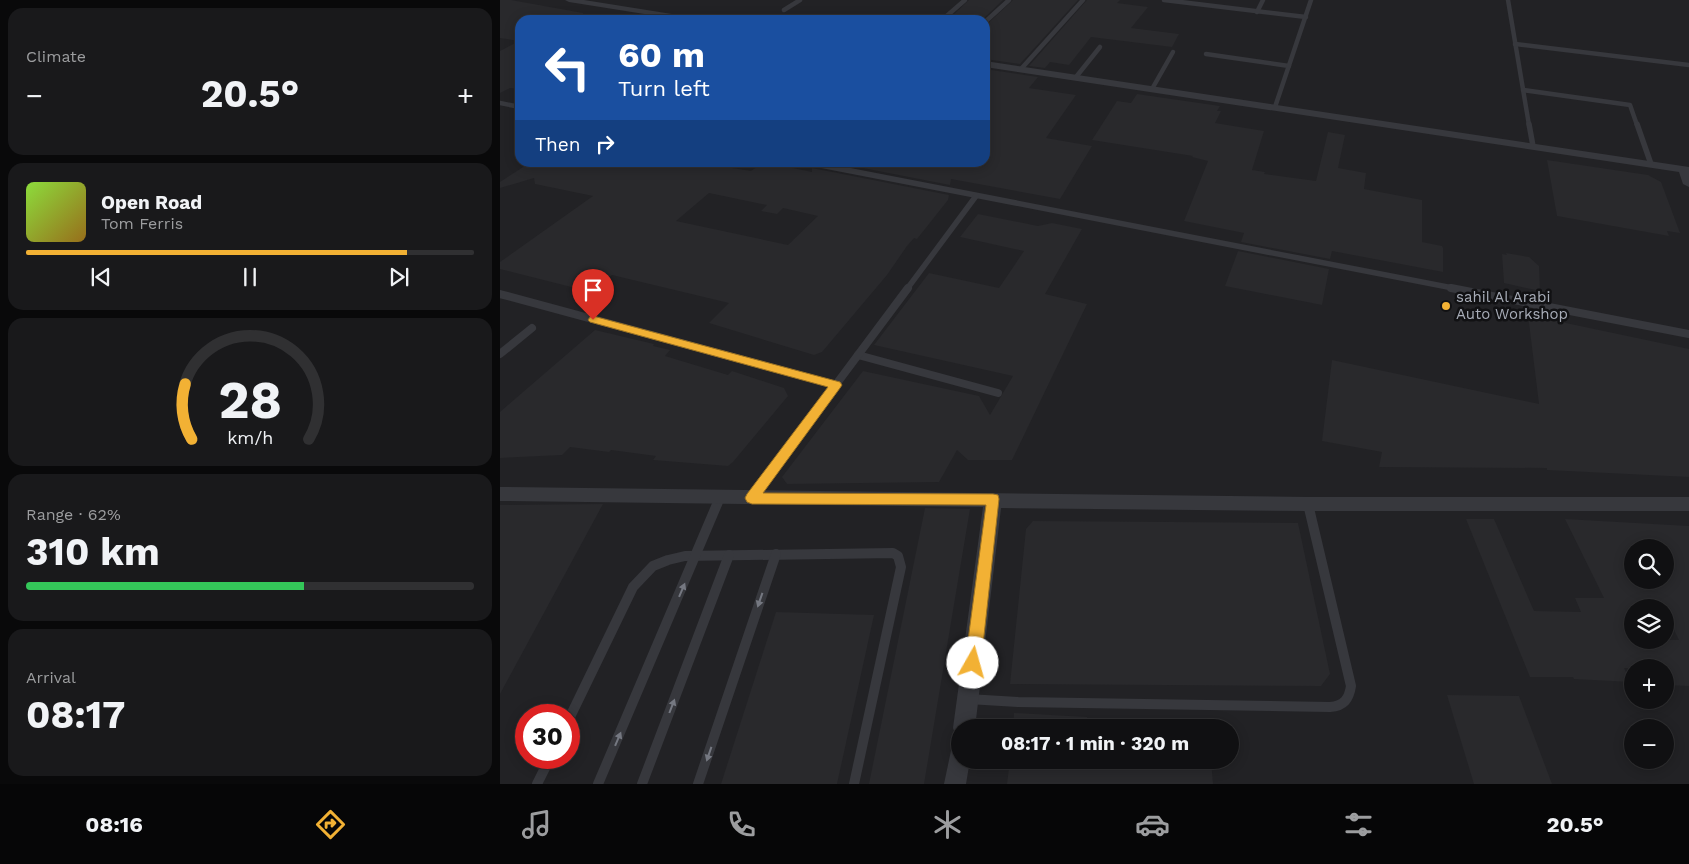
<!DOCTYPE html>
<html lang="en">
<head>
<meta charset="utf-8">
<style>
	body { margin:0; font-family:"Work Sans",sans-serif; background:#19191b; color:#f1f3f6; height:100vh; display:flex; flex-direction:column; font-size:19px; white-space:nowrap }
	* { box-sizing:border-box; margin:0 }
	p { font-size:16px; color:#9c9d9f }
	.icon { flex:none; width:28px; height:28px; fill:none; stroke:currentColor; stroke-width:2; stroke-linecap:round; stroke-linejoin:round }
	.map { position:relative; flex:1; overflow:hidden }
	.side { display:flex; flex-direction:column; gap:8px; padding:8px; background:#09090a; width:500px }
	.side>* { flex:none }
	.guide { position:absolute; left:15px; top:15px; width:475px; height:152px; border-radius:15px; box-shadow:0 2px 12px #0003,0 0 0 1px #303032; background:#1a4fa0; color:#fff; overflow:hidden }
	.buttons { position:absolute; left:1124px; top:539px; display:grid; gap:10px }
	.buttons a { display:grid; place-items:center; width:50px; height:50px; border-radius:50%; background:#101012; box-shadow:0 2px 12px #0003,0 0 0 1px #303032; font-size:25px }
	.speed { position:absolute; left:15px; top:704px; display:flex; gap:10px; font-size:25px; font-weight:700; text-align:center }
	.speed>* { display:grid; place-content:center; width:65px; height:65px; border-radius:50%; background:#101012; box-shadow:0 2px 12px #0003,0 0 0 1px #303032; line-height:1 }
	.speed .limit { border:8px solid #d22; background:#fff; color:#111 }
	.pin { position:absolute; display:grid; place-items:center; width:42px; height:42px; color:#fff; margin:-51px -21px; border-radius:50% 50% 50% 0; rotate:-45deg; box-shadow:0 0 5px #0007 }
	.pin .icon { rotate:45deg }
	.me { position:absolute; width:55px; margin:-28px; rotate:7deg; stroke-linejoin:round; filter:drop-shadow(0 0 4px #0008) }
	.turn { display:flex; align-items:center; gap:18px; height:105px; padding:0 20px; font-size:22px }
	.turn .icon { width:65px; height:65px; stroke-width:2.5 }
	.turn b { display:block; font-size:35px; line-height:42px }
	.then { display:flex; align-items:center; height:48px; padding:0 20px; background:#0003; gap:10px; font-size:19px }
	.big { font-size:38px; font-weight:700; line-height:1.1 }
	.side .widget { flex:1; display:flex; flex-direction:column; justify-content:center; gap:8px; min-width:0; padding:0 18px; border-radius:15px; background:#19191b }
	.side .dial { align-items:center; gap:0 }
	.dial svg { height:130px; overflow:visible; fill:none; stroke:#303032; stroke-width:7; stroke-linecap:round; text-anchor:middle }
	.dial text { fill:#f1f3f6; stroke:none }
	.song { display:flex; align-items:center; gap:15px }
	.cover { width:60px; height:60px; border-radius:8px; background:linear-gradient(135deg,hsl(90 70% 55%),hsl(40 70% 35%)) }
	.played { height:5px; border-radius:2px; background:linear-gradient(90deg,#f2b134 85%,#303032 85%) }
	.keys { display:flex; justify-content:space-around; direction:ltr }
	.heat { display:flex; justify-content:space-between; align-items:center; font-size:28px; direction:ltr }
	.charge { height:8px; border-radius:4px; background:linear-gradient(90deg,#34c759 62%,#303032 0) }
	.trip { position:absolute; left:451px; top:719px; width:288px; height:50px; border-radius:25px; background:#101012; box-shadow:0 2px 12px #0003,0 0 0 1px #303032; font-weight:700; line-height:50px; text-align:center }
	.tab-bar { display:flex; height:80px; justify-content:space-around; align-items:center; background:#060607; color:#9c9d9f }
	.tab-bar .icon { width:35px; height:35px }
	.tab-bar .selected { color:#f2b134 }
	.tab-bar b { font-size:22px; color:#f1f3f6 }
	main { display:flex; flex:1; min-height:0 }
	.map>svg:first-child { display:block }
	.built { fill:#222225; fill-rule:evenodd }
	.building { fill:#29292c; fill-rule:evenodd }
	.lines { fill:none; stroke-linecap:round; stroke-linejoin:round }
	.lane-far3 { stroke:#37383d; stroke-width:4.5 }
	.lane-far2 { stroke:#37383d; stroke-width:5.5 }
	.lane-far1 { stroke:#37383d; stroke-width:8 }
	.lane { stroke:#37383d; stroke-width:10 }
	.street { fill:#37383d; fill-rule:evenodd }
	.oneway { fill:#757881 }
	.route { fill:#f2b134; stroke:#9d7322 }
	.poi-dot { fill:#f2b134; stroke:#111113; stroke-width:2 }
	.labels { text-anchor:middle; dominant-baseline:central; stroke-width:5; stroke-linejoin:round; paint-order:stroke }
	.poi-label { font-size:15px; fill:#a8adb8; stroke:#111113; text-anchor:start }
</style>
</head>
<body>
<main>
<section class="side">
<div class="widget"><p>Climate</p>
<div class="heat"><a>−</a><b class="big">20.5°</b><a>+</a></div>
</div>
<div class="widget">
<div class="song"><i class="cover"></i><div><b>Open Road</b><p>Tom Ferris</p></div></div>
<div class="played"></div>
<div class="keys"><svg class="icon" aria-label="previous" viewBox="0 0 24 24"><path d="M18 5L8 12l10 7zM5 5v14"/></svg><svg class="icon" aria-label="pause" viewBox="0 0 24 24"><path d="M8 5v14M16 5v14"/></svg><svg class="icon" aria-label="next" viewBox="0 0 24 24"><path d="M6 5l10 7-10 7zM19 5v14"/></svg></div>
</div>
<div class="widget dial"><svg viewBox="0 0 100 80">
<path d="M14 69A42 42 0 1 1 86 69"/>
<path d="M14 69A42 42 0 0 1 10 35" stroke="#f2b134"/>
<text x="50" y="56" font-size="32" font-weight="700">28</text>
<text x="50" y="72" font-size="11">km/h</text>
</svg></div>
<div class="widget"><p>Range · 62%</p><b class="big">310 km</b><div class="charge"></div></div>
<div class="widget"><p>Arrival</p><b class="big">08:17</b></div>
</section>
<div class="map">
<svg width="1189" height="784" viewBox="0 0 1189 784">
	<rect width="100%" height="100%" fill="#161618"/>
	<path class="built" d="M0 0H1189V784H0ZM20 20H485V162H20ZM1132 548H1165V580H1132ZM1132 608H1165V640H1132ZM1132 668H1165V700H1132ZM26 715H69V758H26ZM460 728H730V760H460ZM1132 728H1165V760H1132Z"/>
	<g class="building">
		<polygon points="0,0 11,0 83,13 83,20 20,20 20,89 10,88 0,93 0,51 19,41 0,38"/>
		<polygon points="469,0 503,0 482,20 448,20"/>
		<polygon points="513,0 578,0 520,64 485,59 485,26"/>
		<polygon points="587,0 620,0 617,3 648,7 631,28 679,34 672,47 591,37 569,65 550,62 545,68 529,66"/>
		<polygon points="485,69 538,77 529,88 576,95 546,138 592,146 560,199 451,179 450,185 332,162 485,162"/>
		<polygon points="637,94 720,106 717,111 721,111 715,123 764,131 752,170 765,172 764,174 816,181 828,132 845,135 838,168 866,173 864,189 922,200 922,242 942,246 943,248 943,272 832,251 830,259 741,242 744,233 684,221 708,161 692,157 693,156 592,140 617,101 631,103"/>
		<polygon points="1047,160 1148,175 1161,182 1180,233 1167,231 1169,236 1057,216"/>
		<path d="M31 162H226V167L251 171 264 162 312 172V168L449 195 448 200 417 239 414 238 407 246 387 275 322 352 314 355 209 323 229 303 112 275 91 292 0 269V262L93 196 35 184 34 178 0 188V182ZM209 193 267 205 261 211 277 214 283 208 318 216 288 245 176 221Z"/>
		<polygon points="478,214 538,226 552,223 582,229 545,294 587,304 512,460 468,460 457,450 439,482 287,484 282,477 363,371 479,396 490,415 513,376 374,345 429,273 499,288 524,251 460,237"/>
		<polygon points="738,251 829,269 822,305 725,286"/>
		<polygon points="1006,253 1029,257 1039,266 1040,291 1004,283 1002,254 1007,255"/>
		<polygon points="1028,315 1189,349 1189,477 1047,470 1047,468 879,467 882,452 822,441 832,360 1039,404"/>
		<polygon points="95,330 154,344 153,346 170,350 165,356 228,375 232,371 284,388 288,396 233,462 228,466 153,460 156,456 111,450 109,452 70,447 62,455 0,458 0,412"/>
		<polygon points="103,504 0,694 0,505"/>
		<polygon points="425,508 470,509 424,784 369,784"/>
		<path d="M966 519H994L1034 611 1081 612 1075 598H1104L1065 519 1189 526V686L1165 685V668H1124L1131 682 1074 679 1073 677H1030ZM1132 548H1165V580H1132ZM1132 608H1165V612L1179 640H1132Z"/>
		<polygon points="533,521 798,523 830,674 821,686 510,684 526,529"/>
		<polygon points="276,612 374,615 337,784 221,784"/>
		<polygon points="947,695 1019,696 1052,784 974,784"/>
		<polygon points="514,713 587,717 587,728 513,728"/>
		<polygon points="510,760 711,760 713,784 507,784"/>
	</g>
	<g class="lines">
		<g class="lane-far3">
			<polyline points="664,0 806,17"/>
			<polyline points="1008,0 1029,125"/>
			<polyline points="284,10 300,0"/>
			<polyline points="757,12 763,0"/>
			<polyline points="442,20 465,0"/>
			<polyline points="485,22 509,0"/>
			<polyline points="1015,44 1189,65"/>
			<polyline points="706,54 789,66"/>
			<polyline points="521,69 583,0"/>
			<polyline points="576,77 600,47"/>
			<polyline points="652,89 673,52"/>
			<polyline points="1023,90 1130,105 1137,125"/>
			<polyline points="0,103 20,107"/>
			<polyline points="775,107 811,0"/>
		</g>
		<g class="lane-far2">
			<polyline points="1029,124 1033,146"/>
			<polyline points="1137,124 1151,164"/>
			<polyline points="305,162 958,289"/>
			<polyline points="407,289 476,196"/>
		</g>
		<g class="lane-far1">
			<polyline points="951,288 1189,334"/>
			<polyline points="0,294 336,385"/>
			<polyline points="0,354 32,328"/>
			<polyline points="358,355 498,393"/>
			<polyline points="252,497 408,288"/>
			<polyline points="217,503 220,497"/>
		</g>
		<g class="lane">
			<path d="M468 699 518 702 830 707C844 706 849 699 851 686L808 504"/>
			<polyline points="69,719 133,587 153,566 168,560 185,556 393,553 398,556 401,567 354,784"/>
			<polyline points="37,784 50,758"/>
			<polyline points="98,784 218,502"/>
			<polyline points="142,784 229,555"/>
			<polyline points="198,784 276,554"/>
		</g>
		<g class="street">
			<polygon points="65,0 84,0 197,18 201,20 182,20 69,2"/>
			<polygon points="485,61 1189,167 1189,187 1183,184 1179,172 485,67"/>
			<polygon points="0,487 808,497 1189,497 1189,511 808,511 501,508 475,728 460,728 460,737 456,736 453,728 483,507 0,501"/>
			<polygon points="460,743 460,760 470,760 466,784 444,784 452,746"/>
		</g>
	</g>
	<defs><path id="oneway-solid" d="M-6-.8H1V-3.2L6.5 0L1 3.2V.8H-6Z" transform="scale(1.25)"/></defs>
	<g class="oneway">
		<use href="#oneway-solid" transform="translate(182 590) rotate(-67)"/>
		<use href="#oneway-solid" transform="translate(260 600) rotate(109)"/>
		<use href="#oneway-solid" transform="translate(172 706) rotate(-69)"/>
		<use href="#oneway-solid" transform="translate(118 739) rotate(-67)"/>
		<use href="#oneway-solid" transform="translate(209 754) rotate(109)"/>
	</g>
	<polygon class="route" points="93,316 340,382 342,385 340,388 263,493 493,494 498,495 499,499 481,663 478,668 473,670 467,668 465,663 486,505 252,504 247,502 245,498 247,494 328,387 90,322 88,320 90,317"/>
	<circle class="poi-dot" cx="946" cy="306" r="5"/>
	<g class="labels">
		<g class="poi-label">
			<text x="956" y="297">sahil Al Arabi<tspan x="956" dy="17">Auto Workshop</tspan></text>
		</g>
	</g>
</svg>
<div class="buttons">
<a><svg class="icon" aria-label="search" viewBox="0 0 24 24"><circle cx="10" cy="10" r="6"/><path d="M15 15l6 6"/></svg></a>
<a><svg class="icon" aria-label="layers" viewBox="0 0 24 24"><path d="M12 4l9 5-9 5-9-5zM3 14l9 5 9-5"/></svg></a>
<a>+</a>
<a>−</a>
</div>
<div class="speed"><div class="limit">30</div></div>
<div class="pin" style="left:93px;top:320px;background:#d93025"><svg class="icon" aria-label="arrive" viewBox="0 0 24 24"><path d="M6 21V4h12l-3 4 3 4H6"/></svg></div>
<svg class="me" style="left:473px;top:663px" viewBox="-20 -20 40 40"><circle r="19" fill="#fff"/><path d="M0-13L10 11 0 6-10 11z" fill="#f2b134"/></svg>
<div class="trip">08:17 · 1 min · 320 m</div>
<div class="guide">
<div class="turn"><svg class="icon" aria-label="left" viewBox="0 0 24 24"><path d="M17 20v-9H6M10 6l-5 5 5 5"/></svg><div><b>60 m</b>Turn left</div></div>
<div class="then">Then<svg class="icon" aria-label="right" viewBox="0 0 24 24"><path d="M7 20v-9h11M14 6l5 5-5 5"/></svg></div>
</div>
</div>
</main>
<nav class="tab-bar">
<b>08:16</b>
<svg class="icon selected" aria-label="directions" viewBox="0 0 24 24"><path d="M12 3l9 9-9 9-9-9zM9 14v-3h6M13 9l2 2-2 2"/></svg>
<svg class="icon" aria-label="music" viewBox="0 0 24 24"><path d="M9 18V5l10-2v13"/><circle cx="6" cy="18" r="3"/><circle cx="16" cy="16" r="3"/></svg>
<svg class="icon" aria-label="phone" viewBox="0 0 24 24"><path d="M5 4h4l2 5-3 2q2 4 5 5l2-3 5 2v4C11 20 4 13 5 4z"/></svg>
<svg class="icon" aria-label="climate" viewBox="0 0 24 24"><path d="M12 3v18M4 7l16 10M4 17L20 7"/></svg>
<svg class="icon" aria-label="car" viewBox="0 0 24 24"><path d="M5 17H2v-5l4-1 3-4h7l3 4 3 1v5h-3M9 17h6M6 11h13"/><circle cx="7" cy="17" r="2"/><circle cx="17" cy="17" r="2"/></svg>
<svg class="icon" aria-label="filters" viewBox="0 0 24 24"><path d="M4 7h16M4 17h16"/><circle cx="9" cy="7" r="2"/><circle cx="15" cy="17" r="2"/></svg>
<b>20.5°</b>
</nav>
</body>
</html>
